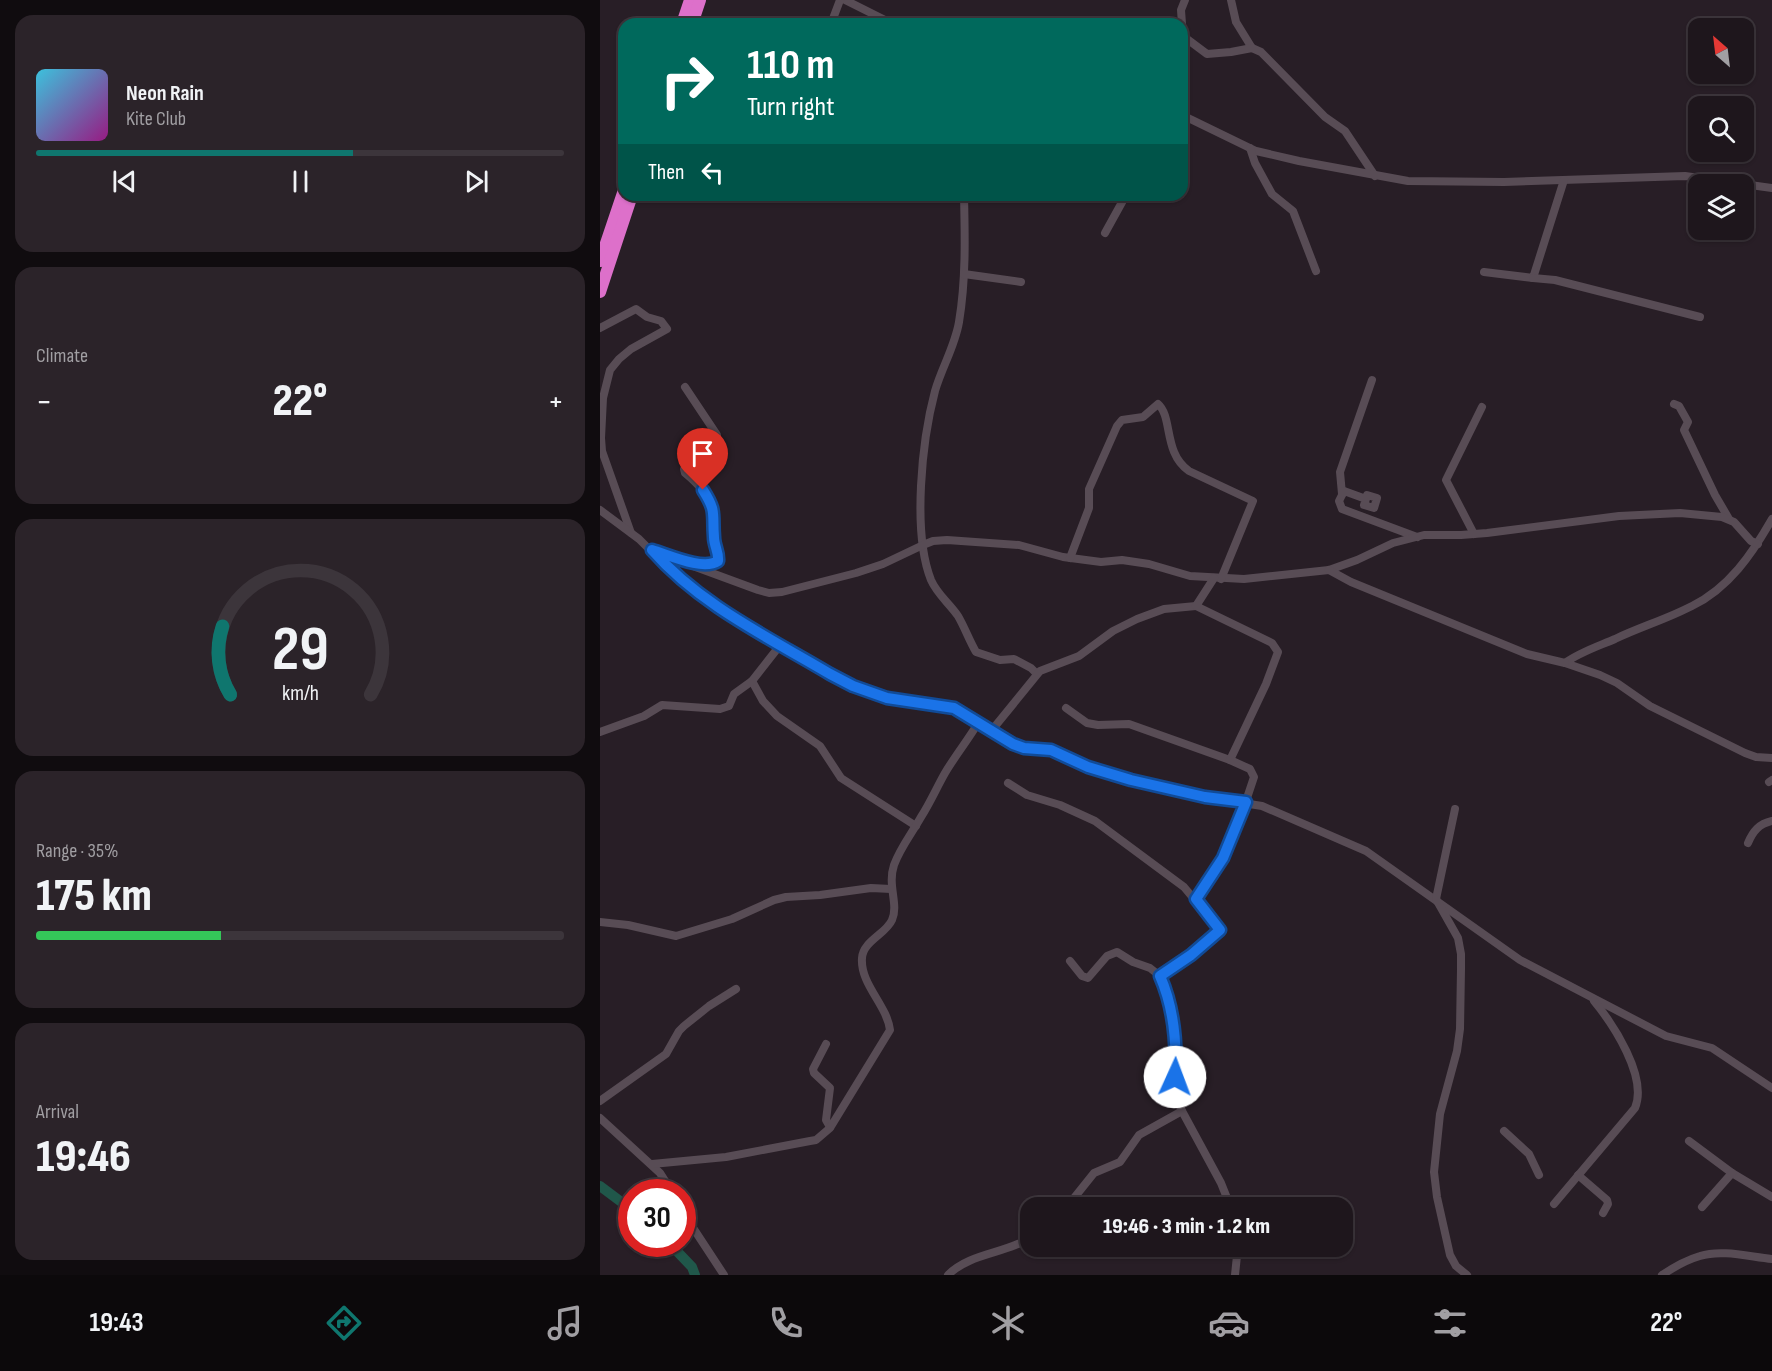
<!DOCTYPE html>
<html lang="en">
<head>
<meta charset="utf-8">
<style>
	body { margin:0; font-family:"Sofia Sans Condensed",sans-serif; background:#2b2329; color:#f1f3f6; height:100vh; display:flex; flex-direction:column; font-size:22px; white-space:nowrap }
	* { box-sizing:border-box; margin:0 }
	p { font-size:20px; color:#a19fa3 }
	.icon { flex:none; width:33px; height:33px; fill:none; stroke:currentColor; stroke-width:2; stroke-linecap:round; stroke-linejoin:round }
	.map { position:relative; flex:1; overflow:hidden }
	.sheet { display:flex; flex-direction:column; gap:15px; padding:15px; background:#100c0f; width:600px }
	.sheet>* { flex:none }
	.banner { position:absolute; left:18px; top:18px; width:570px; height:183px; border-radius:18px; box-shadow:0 2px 4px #0004,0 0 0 2px #3c353b; background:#00695c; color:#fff; overflow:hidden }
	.needle { width:39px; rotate:332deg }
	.controls { position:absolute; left:1088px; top:18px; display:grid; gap:12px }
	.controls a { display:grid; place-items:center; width:66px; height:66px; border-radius:12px; background:#1e161c; box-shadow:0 2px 4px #0004,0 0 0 2px #3c353b; font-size:30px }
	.speed { position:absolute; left:18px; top:1179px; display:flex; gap:12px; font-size:30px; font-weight:700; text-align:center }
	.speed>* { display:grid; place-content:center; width:78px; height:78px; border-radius:50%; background:#1e161c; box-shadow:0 2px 4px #0004,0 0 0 2px #3c353b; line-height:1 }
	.speed .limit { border:9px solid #d22; background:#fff; color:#111 }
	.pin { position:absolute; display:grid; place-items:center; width:51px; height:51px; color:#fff; margin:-62px -26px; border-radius:50% 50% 50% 0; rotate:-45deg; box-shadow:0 0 6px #0007 }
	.pin .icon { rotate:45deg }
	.me { position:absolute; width:66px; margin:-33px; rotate:2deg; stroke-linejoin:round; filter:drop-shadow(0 0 4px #0008) }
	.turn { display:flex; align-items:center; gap:21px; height:126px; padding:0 30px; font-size:27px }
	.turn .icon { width:78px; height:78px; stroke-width:2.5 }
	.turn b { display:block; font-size:42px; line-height:51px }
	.then { display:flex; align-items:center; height:57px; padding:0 30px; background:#0003; gap:12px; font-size:22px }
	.big { font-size:45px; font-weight:800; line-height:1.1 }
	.sheet .tile { flex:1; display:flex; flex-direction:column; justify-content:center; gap:9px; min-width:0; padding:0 21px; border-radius:18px; background:#2b2329 }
	.sheet .dial { align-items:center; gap:0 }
	.dial svg { height:156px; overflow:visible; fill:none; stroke:#3c353b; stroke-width:7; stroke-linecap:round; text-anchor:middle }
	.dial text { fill:#f1f3f6; stroke:none }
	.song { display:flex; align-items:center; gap:18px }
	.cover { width:72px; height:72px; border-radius:9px; background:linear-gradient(135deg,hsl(190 70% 55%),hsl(310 70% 35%)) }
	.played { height:6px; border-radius:3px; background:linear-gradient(90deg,#0f766e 60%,#3c353b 60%) }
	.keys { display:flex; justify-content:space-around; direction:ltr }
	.heat { display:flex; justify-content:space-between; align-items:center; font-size:33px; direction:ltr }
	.charge { height:9px; border-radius:4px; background:linear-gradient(90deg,#34c759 35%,#3c353b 0) }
	.trip { position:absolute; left:420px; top:1197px; width:333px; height:60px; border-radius:18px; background:#1e161c; box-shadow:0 2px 4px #0004,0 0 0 2px #3c353b; font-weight:800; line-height:60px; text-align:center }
	.dock { display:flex; height:96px; justify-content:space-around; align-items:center; background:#0c090b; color:#a19fa3 }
	.dock .icon { width:42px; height:42px }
	.dock .current { color:#0f766e }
	.dock b { font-size:27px; color:#f1f3f6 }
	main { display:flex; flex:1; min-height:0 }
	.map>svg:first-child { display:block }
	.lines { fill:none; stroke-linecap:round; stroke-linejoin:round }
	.river { stroke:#20574a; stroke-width:10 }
	.minor { stroke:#584c55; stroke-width:8 }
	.highway { stroke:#dd70ca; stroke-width:12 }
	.route-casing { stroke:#114b97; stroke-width:15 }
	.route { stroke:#1a73e8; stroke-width:10 }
</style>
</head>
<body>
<main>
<section class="sheet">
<div class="tile">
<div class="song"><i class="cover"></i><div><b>Neon Rain</b><p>Kite Club</p></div></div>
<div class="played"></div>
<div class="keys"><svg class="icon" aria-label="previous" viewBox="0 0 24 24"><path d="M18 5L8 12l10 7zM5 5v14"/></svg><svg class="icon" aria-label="pause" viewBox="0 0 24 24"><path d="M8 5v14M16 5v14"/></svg><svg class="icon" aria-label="next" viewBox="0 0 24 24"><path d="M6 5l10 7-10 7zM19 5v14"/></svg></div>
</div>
<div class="tile"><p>Climate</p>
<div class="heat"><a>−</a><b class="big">22°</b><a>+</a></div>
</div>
<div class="tile dial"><svg viewBox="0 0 100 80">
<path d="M14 69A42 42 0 1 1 86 69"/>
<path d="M14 69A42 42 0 0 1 10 34" stroke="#0f766e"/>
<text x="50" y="56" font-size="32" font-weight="700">29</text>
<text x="50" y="72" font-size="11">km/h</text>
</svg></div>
<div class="tile"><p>Range · 35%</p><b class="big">175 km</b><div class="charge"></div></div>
<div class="tile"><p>Arrival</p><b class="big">19:46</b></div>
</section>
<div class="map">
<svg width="1172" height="1275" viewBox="0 0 1172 1275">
	<rect width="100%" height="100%" fill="#281e26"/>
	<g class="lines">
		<g class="river">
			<polyline points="0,1186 32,1210"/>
			<polyline points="70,1244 92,1267 95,1275"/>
		</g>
		<g class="minor">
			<polyline points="245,0 293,24"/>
			<polyline points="631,0 636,22 652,48"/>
			<polyline points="231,24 240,0"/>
			<polyline points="582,24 581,10 585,0"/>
			<polyline points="582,26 583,36 607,54 631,52 652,48 661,52 725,117 745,131 775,176"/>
			<polyline points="582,115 656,151 699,161 808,181 904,182 1085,176 1172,188"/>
			<polyline points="650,148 655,163 672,194 693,211 716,271"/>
			<path d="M364 195C365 237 366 280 359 322 355 346 342 367 335 391 322 440 312 532 331 580 337 594 349 603 358 616 365 628 369 640 376 652L400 660 414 659 431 668 436 673"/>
			<polyline points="505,233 526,195"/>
			<polyline points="884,272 933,278 964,180"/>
			<polyline points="364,274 421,282"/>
			<polyline points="933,278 955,280 1100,317"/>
			<polyline points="0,328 36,309 47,317 61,321 67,329 31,349 19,359 10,370 3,398 1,438 2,451 31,533"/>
			<path d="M85 387 117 435 116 441 100 468 87 467 84 469 85 473C97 483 113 498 114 515 115 522 113 530 114 538 115 546 119 553 119 561L111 565 98 563"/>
			<polyline points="1074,404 1079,406 1088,422 1084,430 1115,495 1129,519"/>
			<polyline points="742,494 740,472 772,380"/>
			<polyline points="766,499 764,505 774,508 777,498 767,495 766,499 744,491 739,501 742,509 817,537"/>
			<polyline points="0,510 39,539 71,571 94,591 230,674 267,692 287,698 354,708 413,744 424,748 451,750 488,767 531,780 605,797 662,806 766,851 920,960 1066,1036 1112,1048 1172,1088"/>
			<path d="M1172 519C1152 554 1129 588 1092 606 1067 619 1040 627 1015 639 999 646 980 652 965 663L1000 675 1017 683 1050 706 1145 753 1156 757 1172 758"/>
			<polyline points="874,534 846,480 882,407"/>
			<polyline points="52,551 158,590 169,593 182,592 256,573 283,564 323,545 333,541 347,540 419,545 463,557 501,562 522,560 549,564 590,576 644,579 729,570 757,560 793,543 824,535 861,535 887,533 1019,516 1080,513 1122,517 1134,522 1151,541 1158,544"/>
			<path d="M470 558 489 508V489L517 426 522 420 543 417 558 404C573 417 563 453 589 471L653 501 621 579"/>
			<polyline points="729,570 751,582 927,654 965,663"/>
			<polyline points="152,681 163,701 177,716 220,746 241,778 316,826"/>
			<polyline points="466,708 487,723 498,725 529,724 630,760"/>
			<polyline points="392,730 440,671 479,656 513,631 537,619 564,609 596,606"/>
			<polyline points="0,732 44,716 62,705 120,709 129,706 134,694 152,681 181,644"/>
			<polyline points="1169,782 1172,780"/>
			<path d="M408 783 427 795 460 805 495 821 584 887 619 929 591 955 560 976C567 994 573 1016 575 1036 578 1063 570 1085 582 1111L539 1135 520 1162 494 1173 466 1208"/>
			<polyline points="855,809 836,899 858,938 861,954 861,969 860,1029 857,1051 840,1114 834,1172 837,1197 850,1255 856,1266 867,1275"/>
			<path d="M1148 843C1153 831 1159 824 1172 821"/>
			<polyline points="596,899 623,858 641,816 654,777 650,769 630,760 666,684 678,652 672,643 596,606 614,578"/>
			<polyline points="0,922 28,925 76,936 132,919 174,900 186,897 220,895 271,888 291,889"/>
			<polyline points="470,961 482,976 488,978 507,956 517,952 533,962 550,968 560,976"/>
			<polyline points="226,1044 213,1069 214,1073 230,1088 226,1120 230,1127"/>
			<polyline points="0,1101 66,1054 79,1031 84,1026 109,1006 136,989"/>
			<polyline points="582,1111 621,1183 631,1208"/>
			<polyline points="0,1118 60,1173 72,1192"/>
			<polyline points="904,1131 929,1154 939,1175"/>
			<polyline points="1089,1141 1132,1173 1172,1197"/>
			<path d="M52 1164 126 1157 210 1141 216 1140 230 1128 290 1030C287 1005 260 984 262 958 263 941 286 934 292 920 299 904 287 886 294 865 300 848 312 833 321 817 330 803 337 787 345 773 355 756 368 740 378 723"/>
			<polyline points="978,1175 1007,1200 1008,1204 1003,1213"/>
			<path d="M954 1204 1035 1108C1048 1077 1013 1024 994 1001"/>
			<polyline points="1102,1207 1132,1173"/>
			<polyline points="82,1211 124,1275"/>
			<path d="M348 1275C370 1253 404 1254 430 1238"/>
			<polyline points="635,1275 638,1246"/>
			<path d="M1062 1275C1074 1267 1086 1260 1100 1256 1122 1249 1150 1257 1172 1259"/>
		</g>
		<g class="highway">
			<polyline points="82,24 90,0"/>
			<polyline points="92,24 100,0"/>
			<polyline points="0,261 24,190"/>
			<polyline points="0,292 32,195"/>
		</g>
	</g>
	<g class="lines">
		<defs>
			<path id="route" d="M103 490C117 512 112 513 114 537 114 546 119 552 118 561 103 571 69 555 52 550 100 605 168 637 230 674L253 686 287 698 354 708 413 744 424 748 451 750 488 767 531 780 605 797 646 802 623 858 596 899 620 930 591 955 560 976C574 1008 577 1043 575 1077"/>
		</defs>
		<use href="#route" class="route-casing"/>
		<use href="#route" class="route"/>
	</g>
</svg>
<div class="controls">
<a><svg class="needle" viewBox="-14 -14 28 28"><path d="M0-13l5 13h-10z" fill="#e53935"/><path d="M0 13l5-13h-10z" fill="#a19fa3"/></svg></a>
<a><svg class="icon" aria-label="search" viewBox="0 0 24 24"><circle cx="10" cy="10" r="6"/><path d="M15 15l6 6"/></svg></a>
<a><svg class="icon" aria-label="layers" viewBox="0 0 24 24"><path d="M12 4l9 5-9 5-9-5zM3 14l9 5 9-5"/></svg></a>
</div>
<div class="speed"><div class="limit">30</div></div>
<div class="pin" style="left:103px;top:490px;background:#d93025"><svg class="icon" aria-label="arrive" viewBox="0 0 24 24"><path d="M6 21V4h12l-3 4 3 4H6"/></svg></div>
<svg class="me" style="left:575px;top:1077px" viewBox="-20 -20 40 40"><circle r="19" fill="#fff"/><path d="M0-13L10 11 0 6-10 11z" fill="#1a73e8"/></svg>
<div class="trip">19:46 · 3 min · 1.2 km</div>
<div class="banner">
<div class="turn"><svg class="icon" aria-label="right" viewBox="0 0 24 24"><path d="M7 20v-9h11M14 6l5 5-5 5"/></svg><div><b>110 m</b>Turn right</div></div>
<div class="then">Then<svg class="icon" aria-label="left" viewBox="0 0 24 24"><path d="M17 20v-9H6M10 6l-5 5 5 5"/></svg></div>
</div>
</div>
</main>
<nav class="dock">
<b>19:43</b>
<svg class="icon current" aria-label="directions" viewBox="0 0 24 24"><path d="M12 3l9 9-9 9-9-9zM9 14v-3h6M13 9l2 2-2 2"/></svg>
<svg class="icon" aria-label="music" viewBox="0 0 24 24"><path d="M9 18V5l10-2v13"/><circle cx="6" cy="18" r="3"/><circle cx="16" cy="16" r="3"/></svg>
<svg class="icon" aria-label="phone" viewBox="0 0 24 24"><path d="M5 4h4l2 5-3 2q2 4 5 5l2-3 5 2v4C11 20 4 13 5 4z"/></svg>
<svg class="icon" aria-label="climate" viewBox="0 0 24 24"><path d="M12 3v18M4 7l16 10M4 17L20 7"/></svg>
<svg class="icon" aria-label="car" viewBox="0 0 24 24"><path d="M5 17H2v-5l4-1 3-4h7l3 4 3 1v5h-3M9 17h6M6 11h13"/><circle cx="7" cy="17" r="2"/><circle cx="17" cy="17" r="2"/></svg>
<svg class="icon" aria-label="filters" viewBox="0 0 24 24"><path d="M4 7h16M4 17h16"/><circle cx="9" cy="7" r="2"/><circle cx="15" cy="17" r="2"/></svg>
<b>22°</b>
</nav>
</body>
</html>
